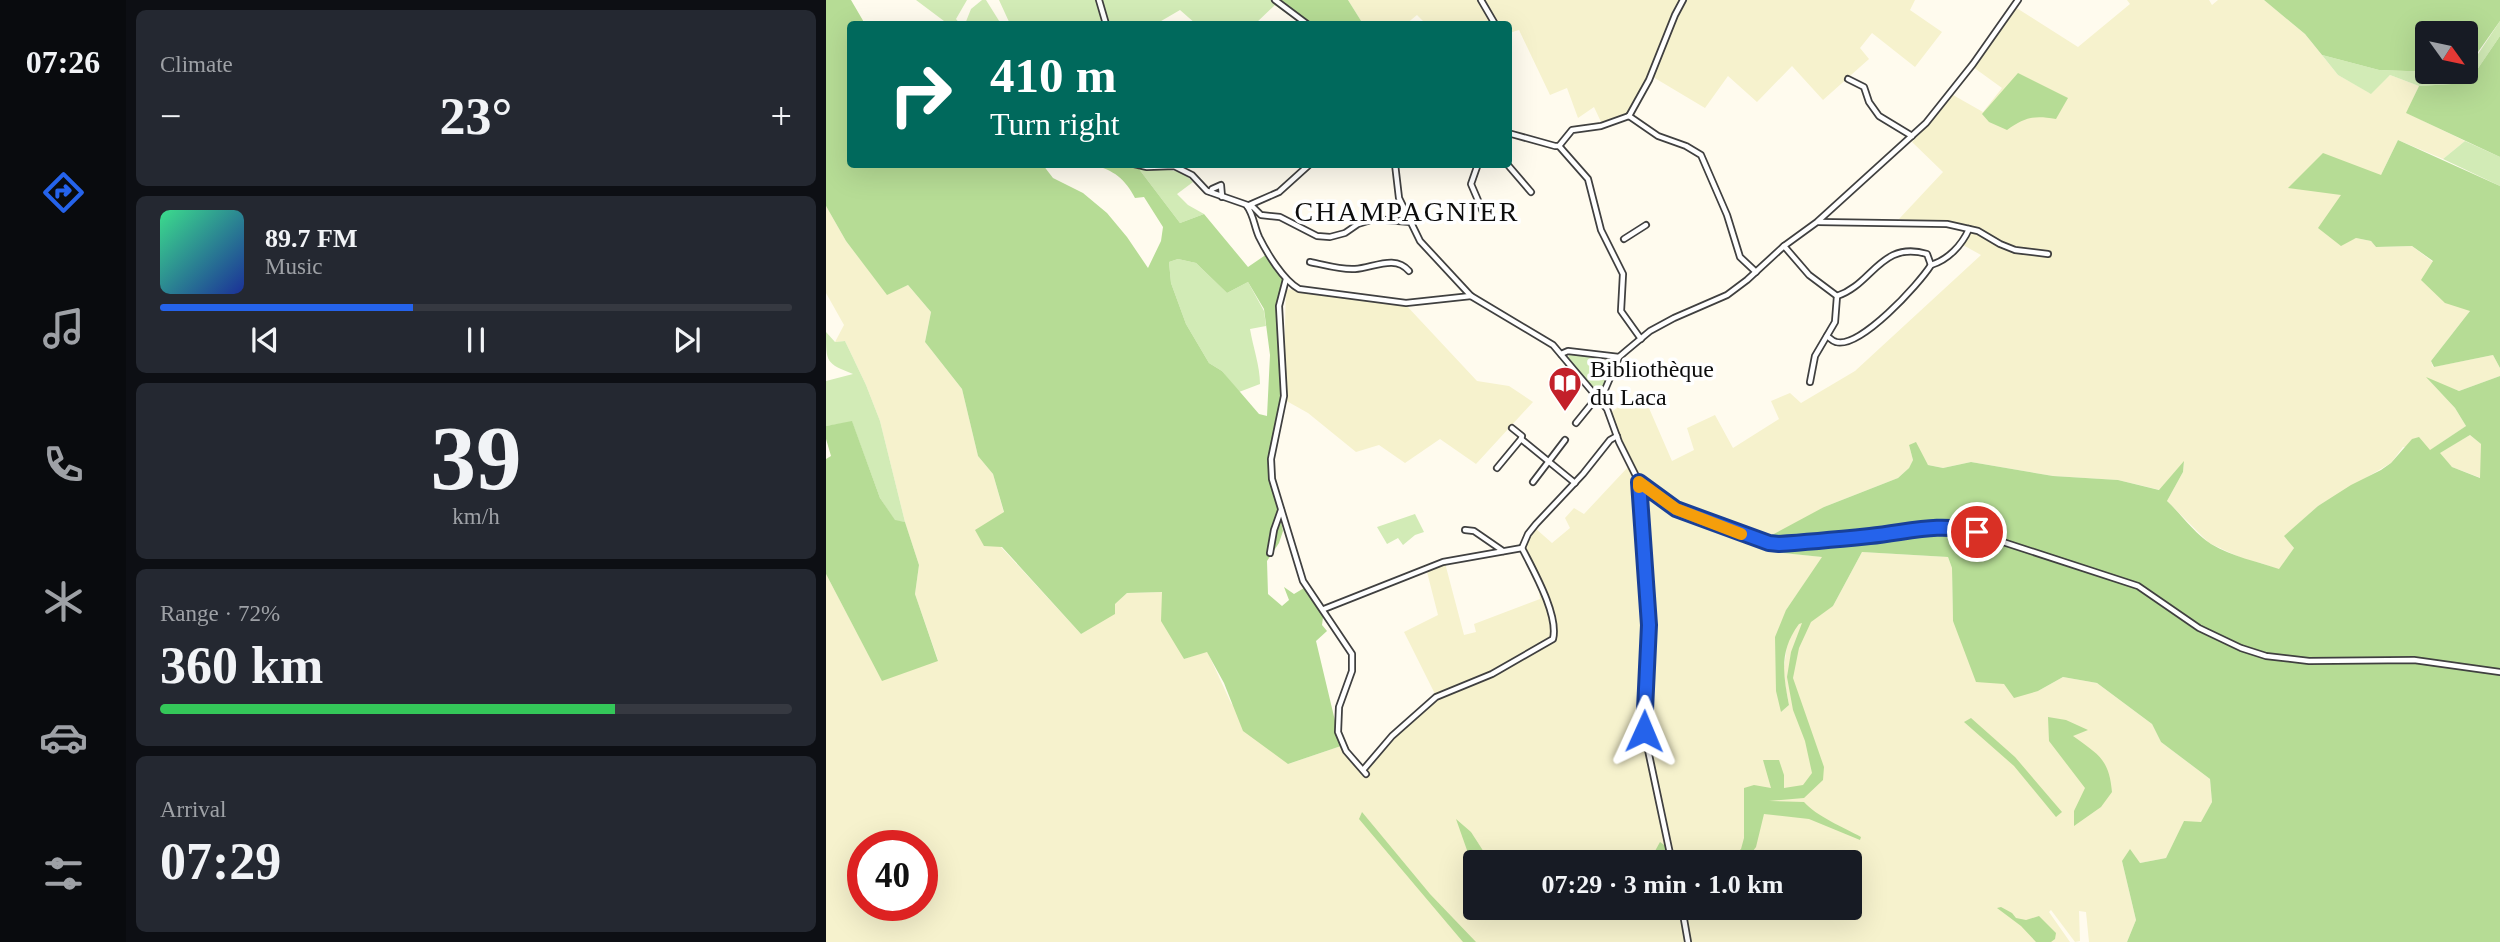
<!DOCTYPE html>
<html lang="en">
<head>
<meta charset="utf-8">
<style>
	body { margin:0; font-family:Georgia,serif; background:#242831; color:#f1f3f6; height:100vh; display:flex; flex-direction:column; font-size:26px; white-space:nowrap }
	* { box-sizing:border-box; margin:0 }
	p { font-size:23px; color:#9ea1a6 }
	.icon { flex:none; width:38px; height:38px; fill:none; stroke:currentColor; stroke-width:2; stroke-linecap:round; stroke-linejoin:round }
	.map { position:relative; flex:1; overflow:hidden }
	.details { display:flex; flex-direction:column; gap:10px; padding:10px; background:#0d0f14; width:700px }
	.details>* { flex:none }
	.hud { position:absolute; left:21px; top:21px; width:665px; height:147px; border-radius:7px; box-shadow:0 7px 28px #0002; background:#00695c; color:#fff; overflow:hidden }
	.needle { width:46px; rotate:123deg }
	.fabs { position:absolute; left:1589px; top:21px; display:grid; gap:14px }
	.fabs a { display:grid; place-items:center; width:63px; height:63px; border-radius:7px; background:#171b24; box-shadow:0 7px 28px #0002; font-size:35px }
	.speed { position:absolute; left:21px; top:830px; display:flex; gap:14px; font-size:35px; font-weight:700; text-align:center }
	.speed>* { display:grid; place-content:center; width:91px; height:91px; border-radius:50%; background:#171b24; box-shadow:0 7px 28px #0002; line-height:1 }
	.speed .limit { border:10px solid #d22; background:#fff; color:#111 }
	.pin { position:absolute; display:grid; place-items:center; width:60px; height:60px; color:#fff; margin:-30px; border:4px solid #fff; border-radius:50%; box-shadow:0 2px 7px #0007 }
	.me { position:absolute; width:77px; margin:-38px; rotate:1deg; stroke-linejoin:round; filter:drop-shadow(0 0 5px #0008) }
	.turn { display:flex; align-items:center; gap:24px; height:147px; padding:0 28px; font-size:32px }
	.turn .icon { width:91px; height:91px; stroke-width:2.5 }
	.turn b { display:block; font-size:49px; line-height:60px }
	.big { font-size:52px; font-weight:800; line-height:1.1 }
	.details .widget { flex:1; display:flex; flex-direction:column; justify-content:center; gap:10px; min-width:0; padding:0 24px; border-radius:10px; background:#242831 }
	.details .dial { align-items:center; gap:0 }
	.dial b { font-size:91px; line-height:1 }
	.song { display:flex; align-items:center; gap:21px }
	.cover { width:84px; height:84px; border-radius:10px; background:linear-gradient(135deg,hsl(150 70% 55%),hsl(230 70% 35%)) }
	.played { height:7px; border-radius:4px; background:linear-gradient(90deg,#2563eb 40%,#363941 40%) }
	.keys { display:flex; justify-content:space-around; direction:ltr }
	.heat { display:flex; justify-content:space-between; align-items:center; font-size:38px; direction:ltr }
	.charge { height:10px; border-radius:5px; background:linear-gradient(90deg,#34c759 72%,#363941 0) }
	.trip { position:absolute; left:637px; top:850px; width:399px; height:70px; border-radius:7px; background:#171b24; box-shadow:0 7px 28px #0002; font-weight:800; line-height:70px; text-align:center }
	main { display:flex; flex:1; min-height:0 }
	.tab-bar { display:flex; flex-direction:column; width:126px; justify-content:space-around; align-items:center; background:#090b0e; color:#9ea1a6 }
	.tab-bar .icon { width:49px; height:49px }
	.tab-bar .current { color:#2563eb }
	.tab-bar b { font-size:32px; color:#f1f3f6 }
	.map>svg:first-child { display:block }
	.farmland { fill:#f6f2cd; fill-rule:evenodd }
	.green { fill:#d2ebb6 }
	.forest { fill:#b6dc95; fill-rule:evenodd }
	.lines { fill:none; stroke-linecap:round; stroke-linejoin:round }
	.minor-casing { stroke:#404040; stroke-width:8 }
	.minor { stroke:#fff; stroke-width:4.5 }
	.route-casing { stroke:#184099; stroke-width:18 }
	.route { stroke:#2563eb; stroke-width:12 }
	.slow { stroke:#f59e0b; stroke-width:12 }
	.labels { text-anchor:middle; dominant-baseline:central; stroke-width:7; stroke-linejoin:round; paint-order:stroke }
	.poi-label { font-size:24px; fill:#0d0d0d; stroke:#fff; text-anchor:start }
	.quarter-label { font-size:28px; letter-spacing:2px; fill:#0d0d0d; stroke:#fff }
</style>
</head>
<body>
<main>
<nav class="tab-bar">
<b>07:26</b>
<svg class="icon current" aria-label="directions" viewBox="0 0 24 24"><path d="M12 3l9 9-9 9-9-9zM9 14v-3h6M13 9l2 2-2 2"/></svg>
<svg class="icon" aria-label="music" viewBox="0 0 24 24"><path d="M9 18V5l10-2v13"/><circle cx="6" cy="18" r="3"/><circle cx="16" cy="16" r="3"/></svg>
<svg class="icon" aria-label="phone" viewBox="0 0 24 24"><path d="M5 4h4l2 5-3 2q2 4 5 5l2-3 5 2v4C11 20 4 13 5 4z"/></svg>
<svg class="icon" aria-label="climate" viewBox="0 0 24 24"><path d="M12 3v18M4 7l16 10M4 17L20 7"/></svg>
<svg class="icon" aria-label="car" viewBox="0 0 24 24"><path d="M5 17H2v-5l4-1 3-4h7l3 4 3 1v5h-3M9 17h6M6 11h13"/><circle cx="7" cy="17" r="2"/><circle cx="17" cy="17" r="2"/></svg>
<svg class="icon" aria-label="filters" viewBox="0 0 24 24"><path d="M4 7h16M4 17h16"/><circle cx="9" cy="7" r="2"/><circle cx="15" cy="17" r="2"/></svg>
</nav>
<section class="details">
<div class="widget"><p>Climate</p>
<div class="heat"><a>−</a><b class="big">23°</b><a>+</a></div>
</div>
<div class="widget">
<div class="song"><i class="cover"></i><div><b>89.7 FM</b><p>Music</p></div></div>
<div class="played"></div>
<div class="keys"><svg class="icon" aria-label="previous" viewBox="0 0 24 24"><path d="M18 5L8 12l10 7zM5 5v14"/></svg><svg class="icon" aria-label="pause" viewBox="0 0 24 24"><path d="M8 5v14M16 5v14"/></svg><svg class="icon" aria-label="next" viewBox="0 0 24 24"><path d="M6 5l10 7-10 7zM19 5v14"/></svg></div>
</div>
<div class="widget dial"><b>39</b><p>km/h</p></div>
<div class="widget"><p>Range · 72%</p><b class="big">360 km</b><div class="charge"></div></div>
<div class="widget"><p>Arrival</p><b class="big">07:29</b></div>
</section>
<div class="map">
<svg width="1674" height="942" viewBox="0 0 1674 942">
	<rect width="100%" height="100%" fill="#fffbee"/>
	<g class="farmland">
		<polygon points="522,0 1089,0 1084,10 1116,32 1089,67 1046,33 1034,48 1043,59 997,100 966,66 931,102 902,76 879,108 827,77 803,120 776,124 768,107 752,118 741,88 724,95 693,30 683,33 682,24 600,24 591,15 580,24 537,24"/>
		<path d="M1301 0H1383L1386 5 1392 0H1438L1479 34 1512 75 1544 93 1564 75 1593 86 1581 113 1639 141 1617 159 1572 140 1555 175 1516 195 1522 241 1530 238 1545 241 1550 247 1586 246 1607 262 1644 311 1605 361 1607 367 1667 355 1674 368V376L1633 391 1602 379 1629 408 1640 426 1603 451 1577 447 1565 463 1492 506 1459 536 1468 548 1453 570 1435 563 1424 562 1383 543 1341 501 1357 472 1358 462 1334 490 1292 480 1227 476 1145 462 1117 468 1102 465 1083 445 1087 460 1083 468 1072 478 998 507 946 552 997 557 960 610 955 712 963 705 957 674 962 638 973 623 1007 606 1036 552 1122 557 1126 568 1127 621 1178 684 1212 691 1237 677 1271 683 1326 724 1335 742 1384 779 1386 802 1375 823 1358 822 1340 858 1314 863 1296 861 1310 920 1301 942H1263L1260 912 1253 911 1254 941 1249 942 1225 910 1223 912 1244 942H0V574L56 680 112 660 89 594 93 565 79 522 54 421 40 385 19 341 9 342 18 325 0 293V206L20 241 61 294 82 285 105 312 99 342 136 389 152 456 167 474 178 513 175 547 255 634 301 593 336 592 358 659 381 651 405 703 462 764 515 746 537 771 582 719 611 698 578 632 612 615 601 572 619 563 638 635 650 632 648 624 714 599 711 575 700 551 703 535 709 528 726 543 744 528 739 518 748 508 758 514 802 467 785 412 816 392 846 461 868 450 861 428 889 415 907 448 953 419 945 401 964 393 975 403 1029 371 1155 255 1137 245 1145 232 1122 225 1073 219 1117 172 1086 142 1127 95 1157 112 1176 88 1147 67 1189 7 1252 47 1304 4ZM37 845H96V905H37ZM649 863H1024V908H649Z"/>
		<polygon points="460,289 579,304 651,381 683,386 707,402 650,464 614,439 579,463 553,445 530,452 482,413 457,399"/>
		<polygon points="1644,435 1655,444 1655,478 1626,467 1613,453"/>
	</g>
	<g class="green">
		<polygon points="90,0 141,0 130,19 134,24 122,24"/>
		<polygon points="156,0 160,0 175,24 139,24 145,9"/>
		<polygon points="173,0 446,0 449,5 429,24 370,24 354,10 330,24 184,24"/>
		<polygon points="1674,21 1674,36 1642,83 1593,86 1564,75 1545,94 1512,75 1496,55 1553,70 1637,73 1640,72"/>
		<polygon points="1639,141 1674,157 1674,186 1617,159"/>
		<path d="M323 168C342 172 352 166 367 182L351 194 362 205 378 214 354 223 313 169Z"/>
		<path d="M352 259 370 263 401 293 422 282 438 311 440 326 424 329C427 347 434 366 434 384L413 392 396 371 383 363 360 324 345 283 343 262Z"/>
		<path d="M0 332 9 342 19 341 40 385 54 421 79 522 69 521 54 498 26 422 0 426V381L27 374C0 363 0 363 0 332Z"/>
		<polygon points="745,352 775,360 789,360 773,395 741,359"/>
		<polygon points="589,514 598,532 589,535 577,545 572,538 561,544 551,527"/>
	</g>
	<g class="forest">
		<path d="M0 0H25L39 24H24V164L217 165 227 178 257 193 281 213 301 237 322 268 335 241 337 227 318 197 309 198C299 179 288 170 267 165H297L313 169 354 223 378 214 422 267 441 254 458 279 451 303 457 399 444 471 457 531 453 543 441 561 442 594 456 606 463 600 458 587 468 594 478 588 498 610 496 625 501 631 490 641 515 746 462 764 417 731 398 683 381 652 358 659 335 621 336 592 301 593 289 604V614L255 634 176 547 158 546 149 530 178 512 167 474 152 456 136 389 99 342 105 312 82 285 61 295 20 241 0 206ZM352 259 370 263 401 293 422 282 438 309 444 355 441 416 433 414 396 371 383 363 360 324 345 283 343 262Z"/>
		<polygon points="447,0 522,0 537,24 475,24 449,5"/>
		<polygon points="1438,0 1674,0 1674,21 1640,69 1640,33 1601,33 1601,72 1637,73 1553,70 1496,55 1479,34"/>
		<polygon points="1674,36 1674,157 1580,113 1593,86 1642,83"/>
		<path d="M1192 73 1242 98 1230 119C1208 115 1199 117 1181 130L1163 122 1156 114Z"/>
		<polygon points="1572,140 1674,186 1674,368 1667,355 1608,367 1605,361 1644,311 1619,303 1595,280 1607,261 1586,246 1550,247 1545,241 1530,238 1515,246 1492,228 1515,195 1462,188 1497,153 1555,175"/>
		<path d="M1674 376V942H1301L1310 920 1296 861 1304 849 1314 863 1340 858 1358 821 1375 822 1386 802 1384 779 1335 742 1326 724 1271 683 1237 677 1212 691 1188 698 1178 684 1150 682 1127 621 1126 568 1122 557 1036 552 1007 606 985 622 973 648 967 678 998 767 997 780 978 798 943 801 978 802C990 816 1017 827 1035 837L1034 840 983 819 938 814 930 847 918 863H899L915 849 918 838V788L928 785 945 788 937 760H953L958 775V788L977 785 986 773 979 741 967 710 961 677 965 652 976 623 973 624C953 651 957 674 963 705L955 712 950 691 949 637 960 610 996 557 946 552 944 536 998 507 1072 478 1083 468 1087 460 1083 445 1090 442 1102 465 1117 468 1145 462 1227 476 1292 480 1333 490 1358 461 1357 472 1341 501C1355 514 1369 534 1385 544 1407 557 1430 561 1453 569L1468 548 1458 536 1492 506 1525 485 1555 470 1565 463 1586 439 1593 437 1604 450 1640 426 1629 408 1600 377 1633 391ZM1644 435 1655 444 1654 478 1626 467 1614 453Z"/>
		<polygon points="26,421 54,498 69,520 79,522 93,565 89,594 112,661 56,681 0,574 0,459 5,456 0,439 0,426"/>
		<path d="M1222 717 1240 720 1262 730 1247 736C1273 755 1283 759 1286 792L1275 807 1248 826V811L1259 788 1223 741Z"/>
		<polygon points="1145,718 1189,757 1236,812 1230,817 1188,766 1138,722"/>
		<polygon points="536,812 604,894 650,942 637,942 533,819"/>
		<polygon points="630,819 645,832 665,863 649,863 649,867 642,853"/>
		<polygon points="834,842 845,850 895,850 894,859 789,863 829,851"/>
		<polygon points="1175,907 1186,913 1190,918 1200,920 1213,916 1230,933 1229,939 1225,942 1210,942 1195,926 1171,908"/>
	</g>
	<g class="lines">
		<defs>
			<g id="minor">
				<polyline points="273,0 280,24"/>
				<polyline points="449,0 481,24"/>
				<polyline points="655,0 669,24"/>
				<polyline points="1022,79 1038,87 1043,102 1053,116 1086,136"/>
				<polyline points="803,116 832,136 860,146 875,155 901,215 914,257 930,272"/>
				<polyline points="803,116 823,80 849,15 857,0"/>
				<polyline points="682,133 729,146 733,146 746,130 775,126 803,116"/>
				<polyline points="733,146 762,179 775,230 797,274 795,311 815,339"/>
				<polyline points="308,164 321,167 348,166 366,175 381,191 427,207 435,215 454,217 491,236 504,237 519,233 532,224 548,219 584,222"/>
				<polyline points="569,164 573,198 594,241 645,296 727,345 781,409 793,442 813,482 850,509 932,540 953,544 1043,536 1112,526 1137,529 1312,586 1373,628 1415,648 1440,656 1483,661 1588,660 1674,672"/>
				<polyline points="652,164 645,184 657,212"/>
				<polyline points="681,164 705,192"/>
				<polyline points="385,192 386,189 395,185 396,197"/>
				<path d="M421 206C428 216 428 226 433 237 441 253 457 280 473 289L580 303 645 296"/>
				<polyline points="421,206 453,192 484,164"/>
				<polyline points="992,222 1121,224 1152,231 1174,244 1189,250 1222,254"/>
				<polyline points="798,239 820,225"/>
				<polyline points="958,246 983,275 1011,296 1009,322 989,356 984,382"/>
				<path d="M484 262C499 265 515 270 529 269 547 268 569 254 583 271"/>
				<polyline points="460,279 453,306 458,396 445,459 446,479 477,581 526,654 526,671 513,707 512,732 520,751 540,774"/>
				<path d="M1011 296C1046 285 1055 240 1101 254L1105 265"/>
				<path d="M1001 336C1004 338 1006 341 1010 342 1034 349 1093 284 1105 265 1122 260 1136 245 1143 229"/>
				<polyline points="735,354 742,351 793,357"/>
				<polyline points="775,399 793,357 800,351 824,331 848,318 901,295 921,280 958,246 991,222 1100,123 1147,64 1192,0"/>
				<polyline points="750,423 772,396"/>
				<polyline points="686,428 696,436 695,439"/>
				<polyline points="671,468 695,439 749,483"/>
				<polyline points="707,482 739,440"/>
				<polyline points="813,482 823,625 818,731 846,863"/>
				<polyline points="639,530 648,531 677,551"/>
				<polyline points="696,548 702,534 710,524 757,474 784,440 791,436"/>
				<polyline points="444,553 448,530 455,510"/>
				<polyline points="498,609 617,562 696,548"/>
				<path d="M537 770 566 736 610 697 666 674 727 639C733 615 707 570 696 548"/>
				<polyline points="856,908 862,942"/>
			</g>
		</defs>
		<use href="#minor" class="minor-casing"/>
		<use href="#minor" class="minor"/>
	</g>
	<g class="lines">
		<defs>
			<path id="route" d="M818 731 823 625 813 482 850 509 943 543 953 544C983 542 1014 539 1044 536 1084 532 1111 522 1151 532"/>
		</defs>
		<use href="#route" class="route-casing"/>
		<use href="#route" class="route"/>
		<polyline class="slow" points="813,487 813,482 850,509 915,534"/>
	</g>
	<defs>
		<symbol id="library-pin" viewBox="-11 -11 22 30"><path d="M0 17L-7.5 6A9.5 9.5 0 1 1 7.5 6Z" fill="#c3202a" stroke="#fff"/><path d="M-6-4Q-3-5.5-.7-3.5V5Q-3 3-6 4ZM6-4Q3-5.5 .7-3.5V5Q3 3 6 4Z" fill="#fff"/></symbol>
	</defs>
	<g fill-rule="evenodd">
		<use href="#library-pin" x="720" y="364" width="38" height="52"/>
	</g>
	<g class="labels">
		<g class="poi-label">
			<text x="764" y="369">Bibliothèque<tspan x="764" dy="28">du Laca</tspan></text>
		</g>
		<g class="quarter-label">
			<text x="581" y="211">CHAMPAGNIER</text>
		</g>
	</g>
</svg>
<div class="fabs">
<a><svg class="needle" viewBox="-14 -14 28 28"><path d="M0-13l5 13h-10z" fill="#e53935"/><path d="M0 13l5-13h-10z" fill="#9ea1a6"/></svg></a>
</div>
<div class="speed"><div class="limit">40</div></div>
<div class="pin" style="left:1151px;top:532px;background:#d93025"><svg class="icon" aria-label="arrive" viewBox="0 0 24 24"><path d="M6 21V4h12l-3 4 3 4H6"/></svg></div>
<svg class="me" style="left:818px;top:731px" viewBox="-20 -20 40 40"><path d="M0-17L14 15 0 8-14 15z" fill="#2563eb" stroke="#fff" stroke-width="4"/></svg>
<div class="trip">07:29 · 3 min · 1.0 km</div>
<div class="hud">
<div class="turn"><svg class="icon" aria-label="right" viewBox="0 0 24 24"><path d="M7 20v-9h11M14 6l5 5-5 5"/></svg><div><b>410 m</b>Turn right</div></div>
</div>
</div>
</main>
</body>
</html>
